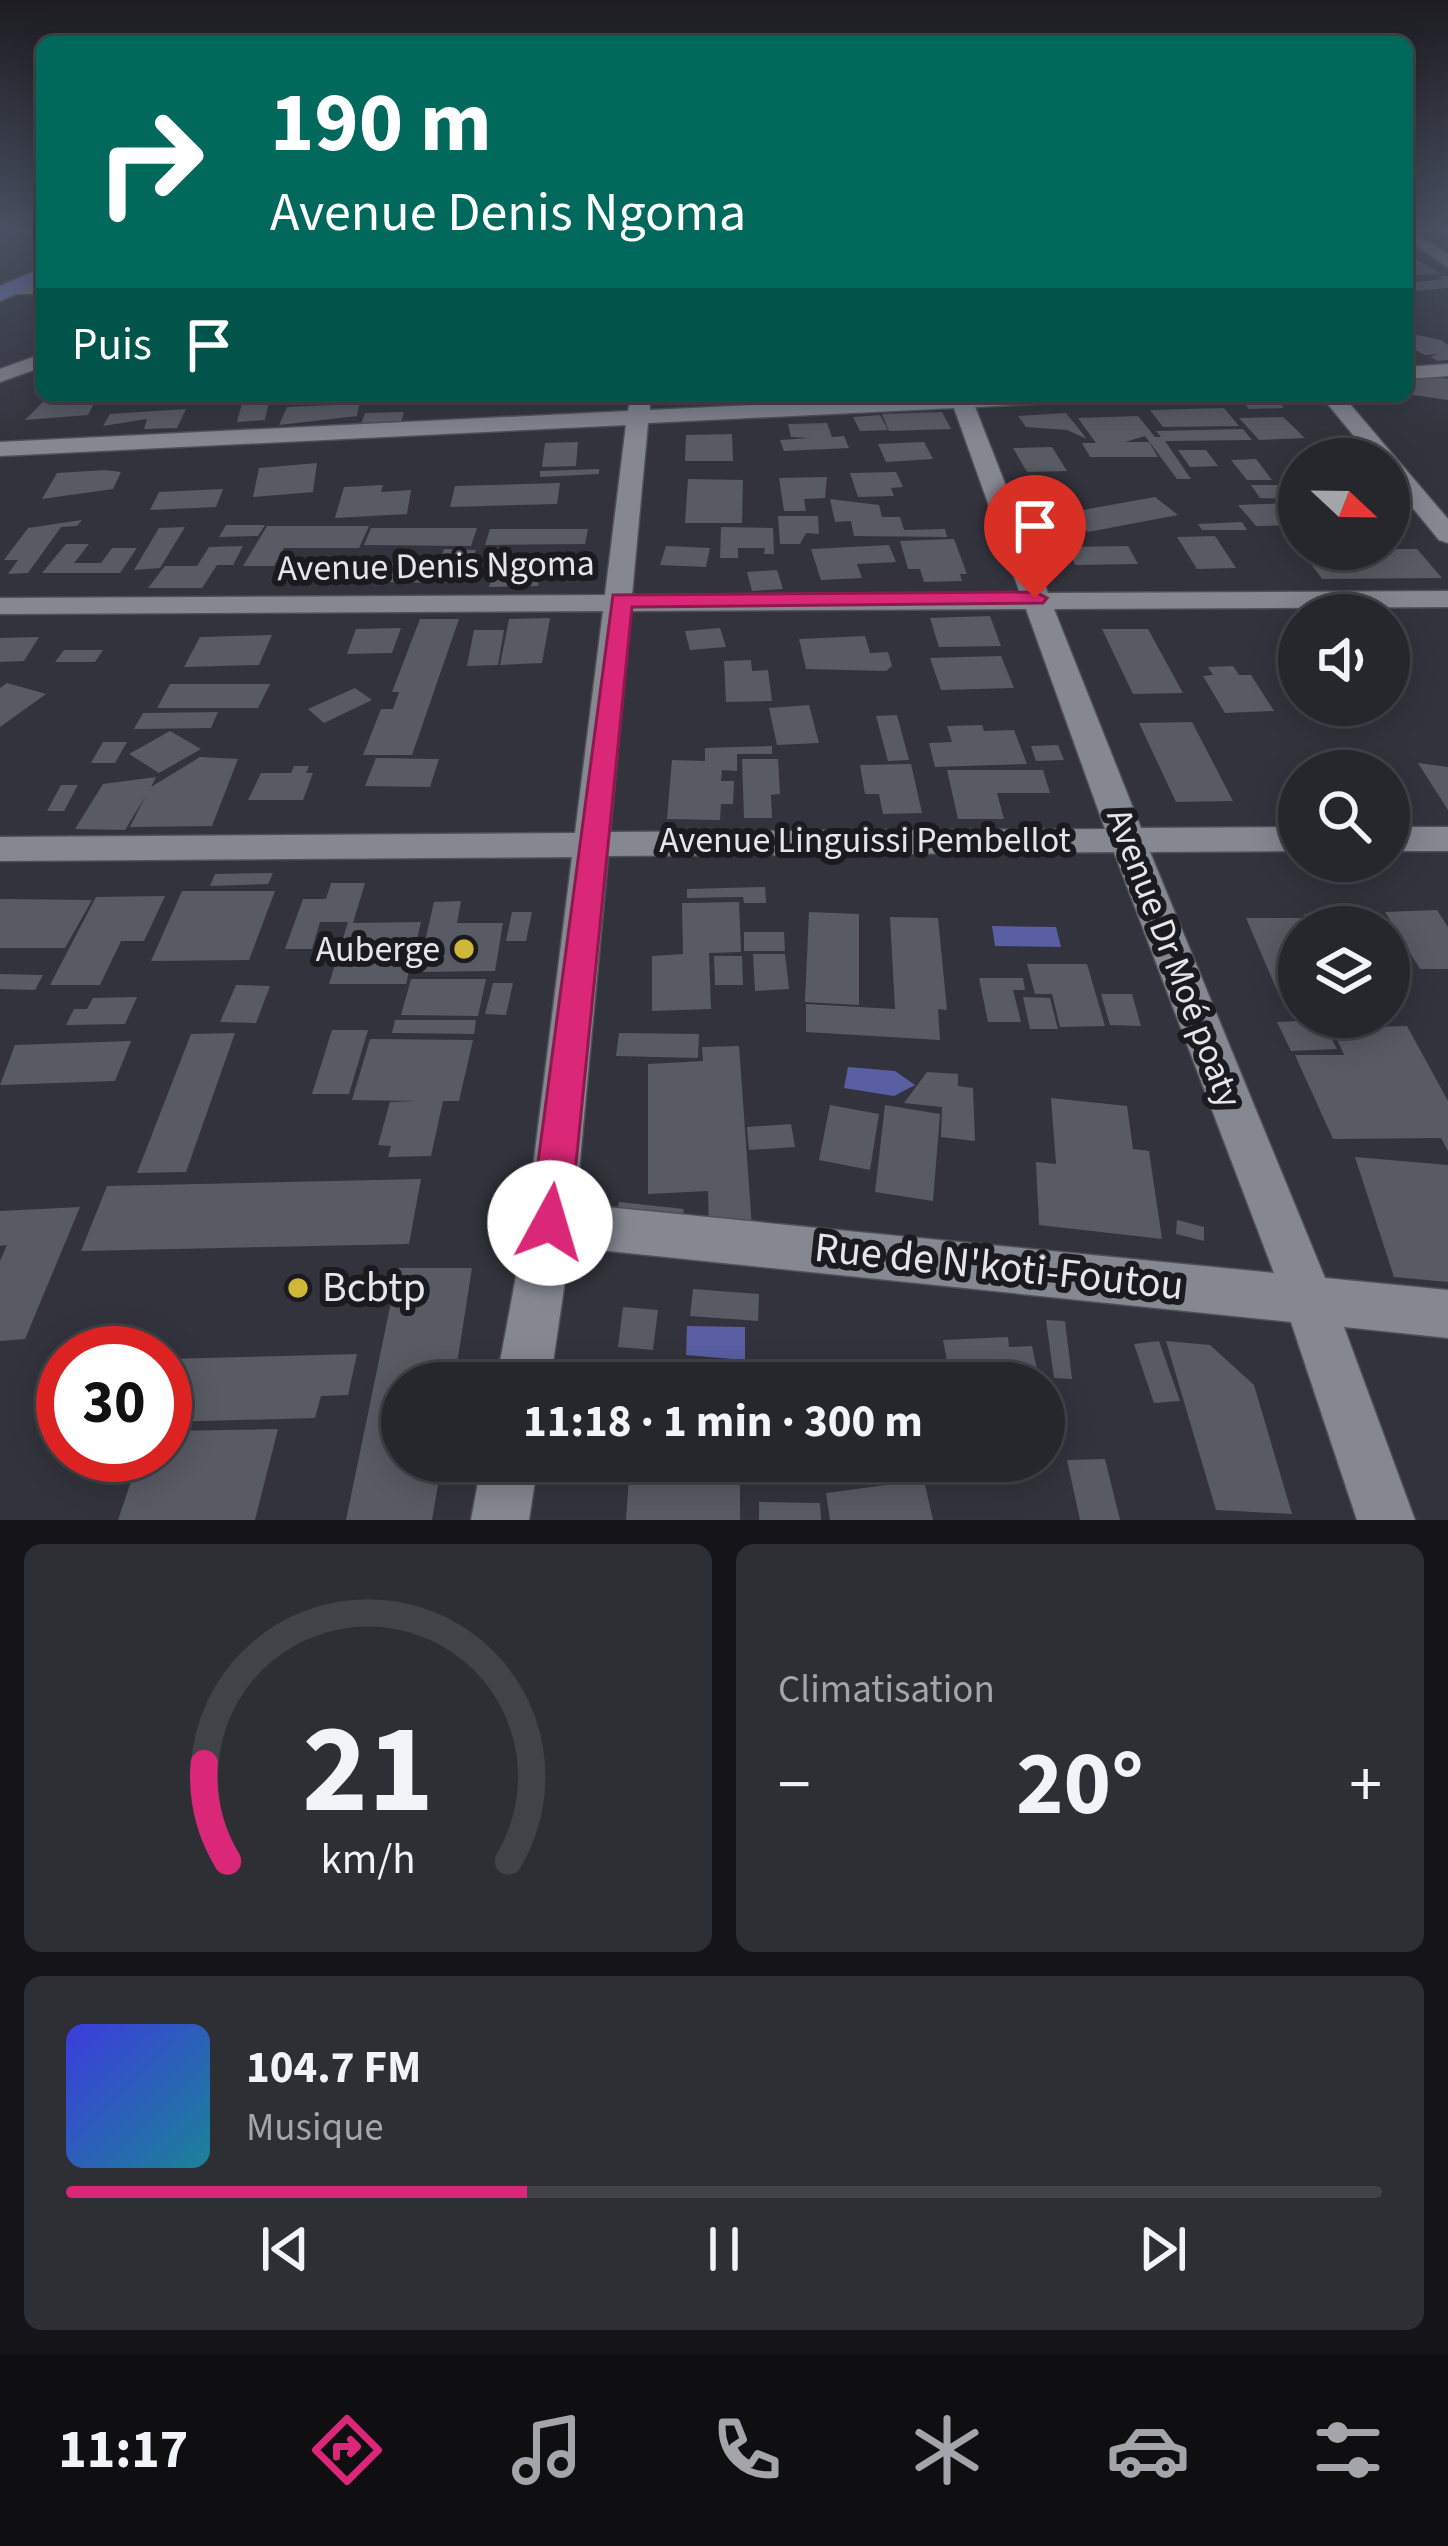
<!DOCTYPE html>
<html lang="fr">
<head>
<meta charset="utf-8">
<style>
	body { margin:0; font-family:"Source Sans 3",sans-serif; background:#2e2e35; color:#f1f3f6; height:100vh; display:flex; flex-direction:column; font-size:45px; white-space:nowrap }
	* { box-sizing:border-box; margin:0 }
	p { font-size:39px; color:#a4a5aa }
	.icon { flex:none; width:66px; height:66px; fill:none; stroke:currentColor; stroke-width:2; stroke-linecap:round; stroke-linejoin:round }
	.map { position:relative; height:1520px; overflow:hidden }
	.drawer { display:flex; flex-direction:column; gap:24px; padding:24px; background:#151519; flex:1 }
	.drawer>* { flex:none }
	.hud { position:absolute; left:36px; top:36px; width:1377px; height:366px; border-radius:18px; box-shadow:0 6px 30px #0003,0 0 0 3px #424349; background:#00695c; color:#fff; overflow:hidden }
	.needle { width:78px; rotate:112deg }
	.buttons { position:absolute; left:1278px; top:438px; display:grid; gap:24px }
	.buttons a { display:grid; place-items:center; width:132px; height:132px; border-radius:50%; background:#26262d; box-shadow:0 6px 30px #0003,0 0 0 3px #424349; font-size:60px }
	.speed { position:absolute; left:36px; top:1326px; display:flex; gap:24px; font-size:60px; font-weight:700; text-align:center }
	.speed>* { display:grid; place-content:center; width:156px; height:156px; border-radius:50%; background:#26262d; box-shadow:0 6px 30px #0003,0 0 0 3px #424349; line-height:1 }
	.speed .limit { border:18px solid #d22; background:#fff; color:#111 }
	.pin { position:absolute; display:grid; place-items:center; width:102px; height:102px; color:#fff; margin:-123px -51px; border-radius:50% 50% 50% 0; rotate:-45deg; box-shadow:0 0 12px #0007 }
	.pin .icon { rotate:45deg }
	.me { position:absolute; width:132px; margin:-66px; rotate:6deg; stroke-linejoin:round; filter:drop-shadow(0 0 9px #0008) }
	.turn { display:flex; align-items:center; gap:42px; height:252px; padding:0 36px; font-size:54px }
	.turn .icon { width:156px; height:156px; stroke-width:2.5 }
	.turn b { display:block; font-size:84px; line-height:102px }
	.then { display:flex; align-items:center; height:114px; padding:0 36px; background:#0003; gap:24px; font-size:45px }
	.big { font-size:90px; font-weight:700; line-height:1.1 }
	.drawer .card { flex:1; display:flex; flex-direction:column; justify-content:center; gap:18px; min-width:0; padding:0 42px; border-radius:18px; background:#2e2e35 }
	.drawer .dial { align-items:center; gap:0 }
	.dial svg { height:312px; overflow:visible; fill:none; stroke:#424349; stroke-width:7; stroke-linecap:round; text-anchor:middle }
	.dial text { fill:#f1f3f6; stroke:none }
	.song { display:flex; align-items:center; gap:36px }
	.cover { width:144px; height:144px; border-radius:18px; background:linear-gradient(135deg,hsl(240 70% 55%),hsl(190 70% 35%)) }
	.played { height:12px; border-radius:6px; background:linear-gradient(90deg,#db2777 35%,#424349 35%) }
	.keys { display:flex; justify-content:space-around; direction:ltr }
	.heat { display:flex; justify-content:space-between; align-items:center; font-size:66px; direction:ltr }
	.drawer .tiles { flex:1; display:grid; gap:24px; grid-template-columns:1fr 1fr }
	.card:last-child { grid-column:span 2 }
	.trip { position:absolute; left:381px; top:1362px; width:684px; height:120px; border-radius:60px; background:#26262d; box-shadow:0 6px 30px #0003,0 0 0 3px #424349; font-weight:700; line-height:120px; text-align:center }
	.tabs { display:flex; height:192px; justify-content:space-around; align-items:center; background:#0f0f12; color:#a4a5aa }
	.tabs .icon { width:84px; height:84px }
	.tabs .on { color:#db2777 }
	.tabs b { font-size:54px; color:#f1f3f6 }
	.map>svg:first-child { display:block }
	.water { fill:#5a5fa4 }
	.building { fill:#595b64 }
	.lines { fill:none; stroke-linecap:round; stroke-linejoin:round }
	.minor-casing { stroke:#4f5057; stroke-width:3 }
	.major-casing { stroke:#4f5057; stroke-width:3 }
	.minor { fill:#858791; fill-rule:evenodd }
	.major { fill:#787cc1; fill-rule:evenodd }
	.route { fill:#db2777; stroke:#8e194d; stroke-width:3 }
	.poi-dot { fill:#cfb837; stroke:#1b1b1f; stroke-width:4.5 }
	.labels { text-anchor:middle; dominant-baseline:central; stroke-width:12; stroke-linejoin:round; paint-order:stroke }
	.street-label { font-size:36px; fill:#e5e5eb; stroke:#1b1b1f }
	.poi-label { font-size:36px; fill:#e5e5eb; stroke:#1b1b1f; text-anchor:end }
	.near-street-label { font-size:42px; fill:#e5e5eb; stroke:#1b1b1f }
	.near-poi-label { font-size:42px; fill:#e5e5eb; stroke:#1b1b1f; text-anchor:start }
</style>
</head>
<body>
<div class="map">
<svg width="1448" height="1520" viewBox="0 0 1448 1520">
	<rect width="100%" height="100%" fill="#32333c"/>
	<g class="water">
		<polygon points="992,926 1056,927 1061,947 995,946"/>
		<polygon points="848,1067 895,1071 915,1085 894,1096 844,1088"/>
		<polygon points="687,1326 745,1327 745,1360 686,1355"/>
	</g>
	<g class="building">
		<polygon points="1407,254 1436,271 1440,274 1407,275"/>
		<polygon points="1437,275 1448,276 1448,288 1407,292 1407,283 1444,279"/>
		<polygon points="1407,333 1441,340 1448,345 1448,360 1438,361 1430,357 1438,354 1425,355 1407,346"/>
		<polygon points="1434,377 1448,379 1448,400 1407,394 1407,380"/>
		<polygon points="98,396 88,415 25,420 46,399"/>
		<polygon points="244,396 270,396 265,420 237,422"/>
		<polygon points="336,396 361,396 357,416 279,425 287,407 334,405"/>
		<polygon points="1273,397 1284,408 1249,409 1240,398"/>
		<polygon points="1224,408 1239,426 1163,427 1150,410"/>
		<polygon points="186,409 177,428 144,429 147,419 103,426 110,414"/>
		<polygon points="404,412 401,423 361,424 365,413"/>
		<polygon points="942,412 951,429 889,431 882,414"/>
		<polygon points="1066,413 1087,439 1067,430 1026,427 1018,416"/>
		<polygon points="880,415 888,430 860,431 853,417"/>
		<polygon points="1138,416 1155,437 1161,437 1156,431 1243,429 1252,440 1165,441 1191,479 1177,479 1145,436 1125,442 1149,442 1158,457 1090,457 1082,443 1096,443 1078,418"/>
		<polygon points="1283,417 1305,438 1259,440 1239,418"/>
		<polygon points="827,423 832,437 844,436 849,448 784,451 780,440 810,438 791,437 788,424"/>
		<polygon points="732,434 733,461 685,461 686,435"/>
		<polygon points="578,442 576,466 542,467 545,443"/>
		<polygon points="924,442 933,459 886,462 878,444"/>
		<polygon points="1052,447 1067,471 1027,472 1013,448"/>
		<polygon points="1178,450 1206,450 1218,466 1190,467"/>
		<polygon points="1256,459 1272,480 1247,480 1231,460"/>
		<polygon points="317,463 313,492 253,497 259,468"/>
		<polygon points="599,469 599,474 540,477 540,471"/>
		<polygon points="105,470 121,472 113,489 42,499 57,473"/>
		<polygon points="896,472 903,487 891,488 894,496 858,497 850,473"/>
		<polygon points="827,477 825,498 804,499 806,511 784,511 779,478"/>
		<polygon points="688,479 743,480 742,523 685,523"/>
		<polygon points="560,483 557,504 450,507 455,486"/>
		<polygon points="383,485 381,492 411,490 407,514 335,518 344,487"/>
		<polygon points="1251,485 1281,485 1291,499 1260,498"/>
		<polygon points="223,489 216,507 150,510 159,492"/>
		<polygon points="1155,497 1178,515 1088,532 1066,513"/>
		<polygon points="830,499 879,505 882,517 900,517 904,530 945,529 947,537 854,536 851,521 835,522"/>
		<polygon points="1293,503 1299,525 1256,526 1238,505"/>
		<polygon points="778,516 818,516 819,534 806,533 800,544 780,544"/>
		<polygon points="82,520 77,526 61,527 28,573 8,574 18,560 4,560 28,528"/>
		<polygon points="1242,522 1247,530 1202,530 1198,524"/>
		<polygon points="226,525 265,525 258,536 219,537"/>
		<polygon points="267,526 369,526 359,548 284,548 274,566 243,566"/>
		<polygon points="185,527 160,568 134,570 159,528"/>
		<polygon points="721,527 773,528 774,554 764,554 765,548 738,548 738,558 720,558"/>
		<polygon points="371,528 477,528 471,546 364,545"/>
		<polygon points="490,529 588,529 585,544 485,545"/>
		<polygon points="1215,536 1236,568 1197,569 1177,537"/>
		<polygon points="954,539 967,574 960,574 962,581 924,582 920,569 908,569 900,541"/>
		<polygon points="66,544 89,544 74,563 101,563 112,548 137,548 120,573 42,573"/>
		<polygon points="889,545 896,562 857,564 862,578 821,580 811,549"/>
		<polygon points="243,546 233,565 217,565 202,588 148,588 165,566 197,566 209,547"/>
		<polygon points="666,546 710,548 706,567 660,565"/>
		<polygon points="1128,546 1138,564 1075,565 1067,547"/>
		<polygon points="444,549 476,550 464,583 366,582 375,563 439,564"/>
		<polygon points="1300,549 1417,549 1442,578 1322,579"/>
		<polygon points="587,560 585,575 546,575 549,561"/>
		<polygon points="542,562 538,586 489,587 494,563"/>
		<polygon points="777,570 783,589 752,591 747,572"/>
		<polygon points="990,616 1001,646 939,647 930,618"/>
		<polygon points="550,618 542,663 500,665 509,619"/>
		<polygon points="420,619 459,619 412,755 363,755 381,709 393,709 399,692 392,692"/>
		<polygon points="401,628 392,653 347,654 356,629"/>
		<polygon points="720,628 726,647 690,650 685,631"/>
		<polygon points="1102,629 1148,629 1183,693 1133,694"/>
		<polygon points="474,630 504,630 498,665 467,666"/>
		<polygon points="272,635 259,665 184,667 200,637"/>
		<polygon points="865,636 870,653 888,652 892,666 886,671 806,669 799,639"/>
		<polygon points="39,637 24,661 0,662 0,638"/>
		<polygon points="64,650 103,650 95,662 55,662"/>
		<polygon points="1001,656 1014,688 941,690 930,658"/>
		<polygon points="751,660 752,671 768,670 772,701 726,702 724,661"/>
		<polygon points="1233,666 1239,675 1251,675 1274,711 1225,713 1203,676 1213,675 1208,667"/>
		<polygon points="7,683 46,694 0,727 0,688"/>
		<polygon points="170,684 270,684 258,708 157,708"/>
		<polygon points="355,688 372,700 324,723 308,709"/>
		<polygon points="809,705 819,743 777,745 769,708"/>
		<polygon points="218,712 211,728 134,729 143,713"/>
		<polygon points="897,715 909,760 888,761 876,716"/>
		<polygon points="1192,722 1233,801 1176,802 1139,723"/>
		<polygon points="982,725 984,731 1014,730 1027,764 935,767 929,743 952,742 947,726"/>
		<polygon points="170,731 201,749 159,773 129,754"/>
		<polygon points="103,742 127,742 115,763 91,763"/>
		<polygon points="1058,745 1064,760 1036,761 1031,746"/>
		<polygon points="772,746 772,754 737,754 737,771 722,770 721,781 734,781 733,804 721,804 720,820 667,819 672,760 705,761 705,748"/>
		<polygon points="200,757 238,759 212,826 130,827 146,795 125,830 75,829 103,784 156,777 151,787"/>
		<polygon points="376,758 439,759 430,787 365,786"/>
		<polygon points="742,759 778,759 780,794 771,795 772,818 744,818"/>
		<polygon points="1418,763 1448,767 1448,810"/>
		<polygon points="911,764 922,813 883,814 879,794 865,794 860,765"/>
		<polygon points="294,766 309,766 306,773 313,773 303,800 248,800 261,773 291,773"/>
		<polygon points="947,770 1043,770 1050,793 997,793 1004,819 958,819"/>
		<polygon points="1389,778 1393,778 1410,807 1389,807"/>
		<polygon points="61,785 78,785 64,811 47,811"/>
		<polygon points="273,873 268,884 210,886 215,874"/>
		<polygon points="331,883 365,883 353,923 421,922 406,984 329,984 348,922 320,922 312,949 285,949 303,899 326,899"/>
		<polygon points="765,887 766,903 744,903 743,897 687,898 687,889"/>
		<polygon points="182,891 275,891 249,960 151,961"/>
		<polygon points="165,896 144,941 121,941 100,985 50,985 96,897"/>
		<polygon points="0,899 92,900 65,948 0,948"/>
		<polygon points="461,901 457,923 503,923 495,971 418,972 434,902"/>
		<polygon points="739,902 741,952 709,953 711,1009 652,1011 652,956 683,954 682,903"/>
		<polygon points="1437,910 1448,927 1448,969 1420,969 1385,912"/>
		<polygon points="512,912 532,912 526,941 506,941"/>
		<polygon points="809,912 859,914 859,1005 805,1002"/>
		<polygon points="1304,914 1377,915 1383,927 1299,927 1299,995 1279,995 1246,918 1306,918"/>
		<polygon points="890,917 938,918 947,1010 938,1009 940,1040 806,1032 806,1004 895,1009"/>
		<polygon points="744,932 784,932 785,951 744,951"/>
		<polygon points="753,954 785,954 789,989 755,991"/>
		<polygon points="714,956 742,956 743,985 715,985"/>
		<polygon points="1027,964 1087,964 1105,1026 1060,1027 1052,994 1035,994"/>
		<polygon points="0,974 43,975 35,990 0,989"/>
		<polygon points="979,978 1023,978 1025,990 1013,990 1021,1022 988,1022"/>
		<polygon points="411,979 486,979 478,1016 401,1015"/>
		<polygon points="493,983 513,983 506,1015 485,1014"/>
		<polygon points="236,985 270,986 256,1023 220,1022"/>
		<polygon points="1101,994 1132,994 1141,1026 1110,1025"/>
		<polygon points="137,997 125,1024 66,1025 74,1009 87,1009 93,998"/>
		<polygon points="1023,997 1050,998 1058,1029 1030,1029"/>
		<polygon points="395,1020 476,1020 474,1034 392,1033"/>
		<polygon points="1322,1020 1337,1049 1291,1051 1277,1022"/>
		<polygon points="1407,1026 1448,1101 1448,1151 1441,1138 1333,1139 1295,1055 1344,1055 1332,1028"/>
		<polygon points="332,1030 368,1030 349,1094 312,1094"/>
		<polygon points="235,1033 186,1172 137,1173 191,1034"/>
		<polygon points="619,1033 699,1034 698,1058 616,1056"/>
		<polygon points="370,1039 473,1040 459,1101 443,1101 431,1156 388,1157 391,1146 378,1145 390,1102 416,1101 352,1100"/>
		<polygon points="131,1041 115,1081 0,1085 15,1045"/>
		<polygon points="739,1046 752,1228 709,1231 708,1191 648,1194 648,1064 703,1061 702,1047"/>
		<polygon points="927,1072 958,1074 958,1086 973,1088 975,1141 941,1137 942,1107 904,1103"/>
		<polygon points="1051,1098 1127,1106 1133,1149 1149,1151 1162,1239 1039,1225 1036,1162 1056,1164"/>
		<polygon points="830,1105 879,1114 870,1170 819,1160"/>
		<polygon points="885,1105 940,1114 933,1201 875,1192"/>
		<polygon points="791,1124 795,1147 749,1150 747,1127"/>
		<polygon points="1355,1157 1448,1165 1448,1282 1394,1277"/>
		<polygon points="421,1179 409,1244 81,1251 107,1186"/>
		<polygon points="619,1202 684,1209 681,1224 616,1217"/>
		<polygon points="80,1207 25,1339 0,1341 0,1261 7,1245 0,1246 0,1211"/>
		<polygon points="1177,1220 1204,1227 1204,1241 1176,1234"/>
		<polygon points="398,1268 472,1268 454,1383 402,1383 402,1461 442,1461 432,1520 346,1520"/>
		<polygon points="693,1289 759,1294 758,1321 690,1316"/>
		<polygon points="623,1307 658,1310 653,1350 618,1347"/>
		<polygon points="1046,1320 1065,1321 1072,1379 1054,1378"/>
		<polygon points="1008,1337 1009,1347 1032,1346 1040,1383 951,1383 943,1340"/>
		<polygon points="1159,1341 1180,1401 1154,1403 1134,1344"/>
		<polygon points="1166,1341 1210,1345 1254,1385 1292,1514 1216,1510"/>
		<polygon points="357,1354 348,1395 321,1396 315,1418 165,1422 165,1359"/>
		<polygon points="910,1367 913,1383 819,1383 819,1377 848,1375 847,1371"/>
		<polygon points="278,1429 255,1520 118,1520 140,1455 165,1455 165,1431"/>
		<polygon points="1105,1459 1120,1520 1080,1520 1067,1460"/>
		<polygon points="630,1461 740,1461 740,1520 626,1520"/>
		<polygon points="828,1461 883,1461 885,1474 830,1477"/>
		<polygon points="924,1480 933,1520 830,1520 826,1493"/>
		<polygon points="759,1502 820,1503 821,1520 759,1520"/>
	</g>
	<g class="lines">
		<defs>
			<g id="minor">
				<polygon points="1407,228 1448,254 1448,267 1407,240"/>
				<polygon points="42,284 42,294 0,294 7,286"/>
				<polygon points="42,354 42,367 0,382 0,369"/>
				<polygon points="1448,364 1448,376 1407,379 1407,367"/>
				<path d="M631 396H649L650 410 940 396H1081L1070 402 975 407 1048 593 1448 591V607L1054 609 1141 828 1299 827V851L1150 852 1325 1278 1448 1290V1338L1344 1327 1415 1520H1357L1291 1322 570 1247 550 1383H496L526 1223 572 857 0 861V837L575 833 603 611 0 614V598L605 595 626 425 0 456V442L628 411ZM954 408 1020 593 632 595 648 423ZM1026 609 1105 829 610 832 631 611ZM1114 852 1274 1273 576 1204 608 856Z"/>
				<polygon points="1321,396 1343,396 1448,519 1448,543 1439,540 1389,479 1389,459 1373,459"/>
				<rect x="1389" y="827" width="59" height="24"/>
				<polygon points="482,1461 538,1461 529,1520 471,1520"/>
			</g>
			<polygon id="major" points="42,268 42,283 0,301 0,286"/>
		</defs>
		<use href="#minor" class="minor-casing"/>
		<use href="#major" class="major-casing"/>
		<use href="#minor" class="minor"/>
		<use href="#major" class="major"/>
	</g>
	<linearGradient id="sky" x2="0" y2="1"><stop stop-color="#1c1c21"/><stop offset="0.52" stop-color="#495061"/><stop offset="1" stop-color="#495061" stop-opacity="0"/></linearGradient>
	<rect width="1448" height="441" fill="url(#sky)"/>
	<polygon class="route" points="1035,592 1047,598 1043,603 632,607 570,1223 564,1236 550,1241 536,1236 530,1223 613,595"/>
	<g class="poi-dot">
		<circle cx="464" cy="949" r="12"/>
		<circle cx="298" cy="1288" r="12"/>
	</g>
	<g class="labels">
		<g class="street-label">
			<text transform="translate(436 566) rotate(-1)">Avenue Denis Ngoma</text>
			<text x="865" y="840">Avenue Linguissi Pembellot</text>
			<text transform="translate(1174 958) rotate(69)">Avenue Dr Moé poaty</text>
		</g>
		<g class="poi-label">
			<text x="440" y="949">Auberge</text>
		</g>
		<g class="near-street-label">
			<text transform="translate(999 1267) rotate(6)">Rue de N'koti-Foutou</text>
		</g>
		<g class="near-poi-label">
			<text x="322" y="1288">Bcbtp</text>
		</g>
	</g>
</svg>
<div class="buttons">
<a><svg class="needle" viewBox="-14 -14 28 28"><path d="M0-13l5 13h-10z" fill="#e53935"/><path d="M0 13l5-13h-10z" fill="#a4a5aa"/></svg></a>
<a><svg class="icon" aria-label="sound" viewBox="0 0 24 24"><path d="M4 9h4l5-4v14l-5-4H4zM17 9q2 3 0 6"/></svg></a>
<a><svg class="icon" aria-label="search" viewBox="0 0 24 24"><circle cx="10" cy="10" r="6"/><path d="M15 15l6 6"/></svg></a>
<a><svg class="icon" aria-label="layers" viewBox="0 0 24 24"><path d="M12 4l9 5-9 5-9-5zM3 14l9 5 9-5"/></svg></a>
</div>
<div class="speed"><div class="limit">30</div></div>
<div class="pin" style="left:1035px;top:598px;background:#d93025"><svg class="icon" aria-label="arrive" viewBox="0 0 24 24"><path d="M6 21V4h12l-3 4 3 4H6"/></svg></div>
<svg class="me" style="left:550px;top:1223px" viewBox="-20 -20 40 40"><circle r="19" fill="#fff"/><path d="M0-13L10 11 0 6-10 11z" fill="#db2777"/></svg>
<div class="trip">11:18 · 1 min · 300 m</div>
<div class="hud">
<div class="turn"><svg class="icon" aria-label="right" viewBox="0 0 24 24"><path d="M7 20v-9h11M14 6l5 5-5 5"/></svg><div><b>190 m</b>Avenue Denis Ngoma</div></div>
<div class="then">Puis<svg class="icon" aria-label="arrive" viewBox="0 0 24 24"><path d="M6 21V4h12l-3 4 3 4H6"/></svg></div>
</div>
</div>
<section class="drawer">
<div class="tiles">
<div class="card dial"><svg viewBox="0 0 100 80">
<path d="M14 69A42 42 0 1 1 86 69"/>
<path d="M14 69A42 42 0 0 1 8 44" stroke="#db2777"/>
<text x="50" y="56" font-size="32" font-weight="700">21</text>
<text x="50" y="72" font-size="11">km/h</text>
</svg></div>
<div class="card"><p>Climatisation</p>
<div class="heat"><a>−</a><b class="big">20°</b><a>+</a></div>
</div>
<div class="card">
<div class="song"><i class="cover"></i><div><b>104.7 FM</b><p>Musique</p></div></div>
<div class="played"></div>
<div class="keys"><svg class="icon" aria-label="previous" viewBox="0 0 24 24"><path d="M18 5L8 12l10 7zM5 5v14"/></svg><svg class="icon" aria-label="pause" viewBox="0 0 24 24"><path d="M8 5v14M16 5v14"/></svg><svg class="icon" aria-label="next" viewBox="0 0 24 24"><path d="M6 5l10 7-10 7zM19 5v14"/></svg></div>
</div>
</div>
</section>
<nav class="tabs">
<b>11:17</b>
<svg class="icon on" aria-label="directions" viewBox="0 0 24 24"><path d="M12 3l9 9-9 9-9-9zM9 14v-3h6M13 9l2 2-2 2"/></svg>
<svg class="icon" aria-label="music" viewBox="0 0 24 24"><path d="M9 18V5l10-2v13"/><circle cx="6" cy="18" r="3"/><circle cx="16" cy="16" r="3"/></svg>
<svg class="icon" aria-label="phone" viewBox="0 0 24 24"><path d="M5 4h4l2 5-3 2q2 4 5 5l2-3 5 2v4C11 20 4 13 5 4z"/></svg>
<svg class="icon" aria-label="climate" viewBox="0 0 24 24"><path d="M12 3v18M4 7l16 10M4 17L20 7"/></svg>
<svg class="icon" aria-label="car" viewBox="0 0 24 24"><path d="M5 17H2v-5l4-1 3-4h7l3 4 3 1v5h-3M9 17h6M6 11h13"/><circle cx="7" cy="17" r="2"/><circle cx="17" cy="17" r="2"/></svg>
<svg class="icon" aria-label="filters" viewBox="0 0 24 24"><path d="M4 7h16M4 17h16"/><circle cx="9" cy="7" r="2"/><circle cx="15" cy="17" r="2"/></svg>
</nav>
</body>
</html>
